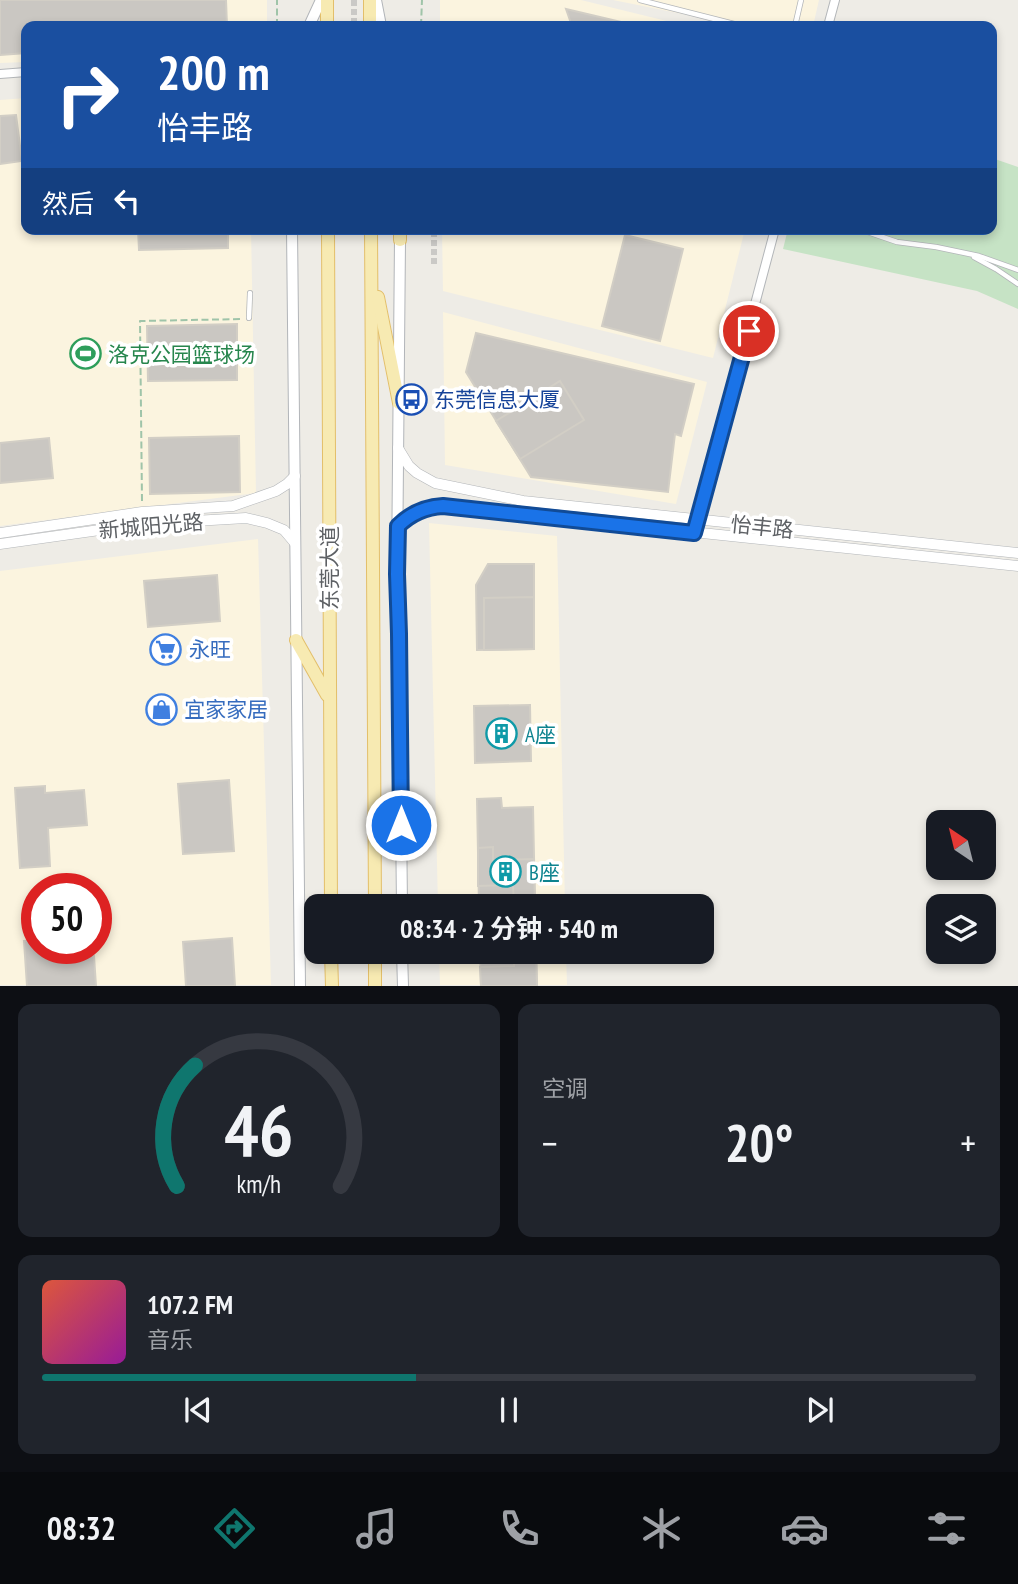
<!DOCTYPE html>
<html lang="zh">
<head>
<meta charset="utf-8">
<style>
	body { margin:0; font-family:"PT Sans Narrow","Noto Sans SC",sans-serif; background:#20242c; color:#f1f3f6; height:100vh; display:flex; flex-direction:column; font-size:26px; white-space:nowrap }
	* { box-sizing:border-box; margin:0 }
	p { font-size:23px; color:#9ea1a6 }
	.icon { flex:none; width:38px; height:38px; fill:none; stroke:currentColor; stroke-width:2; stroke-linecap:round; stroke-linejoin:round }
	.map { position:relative; height:986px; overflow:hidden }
	.panel { display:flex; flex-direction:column; gap:18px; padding:18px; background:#0d0f14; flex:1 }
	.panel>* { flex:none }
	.top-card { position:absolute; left:21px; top:21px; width:976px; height:214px; border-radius:14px; box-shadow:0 4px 10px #0003; background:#1a4fa0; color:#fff; overflow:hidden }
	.needle { width:46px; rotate:325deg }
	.controls { position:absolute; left:926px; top:810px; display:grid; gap:14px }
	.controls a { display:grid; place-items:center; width:70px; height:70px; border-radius:14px; background:#171b24; box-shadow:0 4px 10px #0003; font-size:35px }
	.speed { position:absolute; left:21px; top:873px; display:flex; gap:14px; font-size:35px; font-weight:700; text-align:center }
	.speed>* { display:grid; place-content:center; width:91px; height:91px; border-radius:50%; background:#171b24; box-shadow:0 4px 10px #0003; line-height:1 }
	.speed .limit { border:10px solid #d22; background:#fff; color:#111 }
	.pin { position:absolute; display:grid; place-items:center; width:60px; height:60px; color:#fff; margin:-30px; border:4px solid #fff; border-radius:50%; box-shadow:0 2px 7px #0007 }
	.me { position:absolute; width:77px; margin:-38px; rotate:0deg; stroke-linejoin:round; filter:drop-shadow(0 0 5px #0008) }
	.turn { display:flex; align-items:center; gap:24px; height:147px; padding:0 21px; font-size:32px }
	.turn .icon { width:91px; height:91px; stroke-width:2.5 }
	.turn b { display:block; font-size:49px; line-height:60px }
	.then { display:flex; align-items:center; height:66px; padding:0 21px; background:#0003; gap:14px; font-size:26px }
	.big { font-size:52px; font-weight:700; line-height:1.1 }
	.panel .card { flex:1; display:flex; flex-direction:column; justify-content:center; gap:10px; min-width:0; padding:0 24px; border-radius:14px; background:#20242c }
	.panel .dial { align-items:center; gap:0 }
	.dial svg { height:182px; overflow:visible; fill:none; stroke:#363941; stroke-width:7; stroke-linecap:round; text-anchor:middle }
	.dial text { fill:#f1f3f6; stroke:none }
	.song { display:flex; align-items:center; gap:21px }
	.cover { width:84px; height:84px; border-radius:10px; background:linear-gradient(135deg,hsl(10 70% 55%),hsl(300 70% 35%)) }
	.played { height:7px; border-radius:4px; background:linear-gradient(90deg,#0f766e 40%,#363941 40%) }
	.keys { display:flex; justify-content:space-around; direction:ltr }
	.heat { display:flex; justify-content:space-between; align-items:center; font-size:38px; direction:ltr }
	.panel .tiles { flex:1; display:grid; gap:18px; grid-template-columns:1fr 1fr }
	.card:last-child { grid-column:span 2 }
	.trip { position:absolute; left:304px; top:894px; width:410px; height:70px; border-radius:14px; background:#171b24; box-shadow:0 4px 10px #0003; font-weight:700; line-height:70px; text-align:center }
	.tab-bar { display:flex; height:112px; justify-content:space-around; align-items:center; background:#090b0e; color:#9ea1a6 }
	.tab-bar .icon { width:49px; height:49px }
	.tab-bar .current { color:#0f766e }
	.tab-bar b { font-size:32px; color:#f1f3f6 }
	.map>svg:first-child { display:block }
	.commercial { fill:#fbf4df; fill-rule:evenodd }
	.green { fill:#c6e3c5 }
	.building { fill:#cac7c2; stroke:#d2cec5; stroke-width:2 }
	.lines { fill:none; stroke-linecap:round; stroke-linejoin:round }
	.pedestrian-tunnel { stroke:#cac9c6; stroke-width:6; stroke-dasharray:6 3; stroke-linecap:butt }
	.service-casing { stroke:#b3b6b9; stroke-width:6 }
	.minor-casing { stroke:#b3b6b9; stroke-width:10 }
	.tertiary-casing { stroke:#b3b6b9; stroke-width:11 }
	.secondary-casing { stroke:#b2b5b9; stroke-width:12 }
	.primary-casing { stroke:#e3bf6a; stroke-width:14 }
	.path { stroke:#9fc4a9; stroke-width:2; stroke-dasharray:7 3.5; stroke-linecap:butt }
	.service { stroke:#fff; stroke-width:4.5 }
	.minor { stroke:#fff; stroke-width:8 }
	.tertiary { stroke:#fff; stroke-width:10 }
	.secondary { stroke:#fff; stroke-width:10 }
	.primary { stroke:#f7eab2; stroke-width:12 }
	.route-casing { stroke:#114b97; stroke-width:18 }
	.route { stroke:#1a73e8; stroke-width:12 }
	.labels { text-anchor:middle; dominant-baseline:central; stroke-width:7; stroke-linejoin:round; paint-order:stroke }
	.leisure-label { font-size:21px; fill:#27864d; stroke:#fff; text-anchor:start }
	.transit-label { font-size:21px; fill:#164399; stroke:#fff; text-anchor:start }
	.street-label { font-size:21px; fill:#5e6165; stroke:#fff }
	.shop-label { font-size:21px; fill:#366cbe; stroke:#fff; text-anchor:start }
	.culture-label { font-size:21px; fill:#0d838f; stroke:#fff; text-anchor:start }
</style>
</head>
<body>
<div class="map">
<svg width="1018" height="986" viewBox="0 0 1018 986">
	<rect width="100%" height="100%" fill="#eeece6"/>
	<g class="commercial">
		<polygon points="0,0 267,0 267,26 26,26 26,62 0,63"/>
		<polygon points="440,0 581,0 687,26 440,26"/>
		<polygon points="613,0 819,0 813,26 742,26"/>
		<polygon points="26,98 26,229 251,229 256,493 0,526 0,100"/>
		<polygon points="442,229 745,229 713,358 443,291"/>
		<polygon points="443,312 707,382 676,504 445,465"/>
		<polygon points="429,523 557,536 565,906 438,906"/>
		<path d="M258 539 271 985H0V571ZM37 889H96V948H37Z"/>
		<polygon points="439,952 566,952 567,985 440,985"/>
	</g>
	<polygon class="green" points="992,158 1018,167 1018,309 977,291 783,249 788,229 992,229"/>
	<g class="building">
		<polygon points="0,0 18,0 4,16 0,13"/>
		<polygon points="0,0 226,0 227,26 26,26 26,53 0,55"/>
		<polygon points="566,9 638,26 572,26"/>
		<polygon points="16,115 22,161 0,164 0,116"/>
		<polygon points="138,229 228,229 228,248 139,250"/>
		<polygon points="625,235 683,249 660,341 602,326"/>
		<polygon points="237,324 237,380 148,381 147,326"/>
		<polygon points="476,333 694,384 681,436 675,434 668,492 531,477 466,372"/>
		<polygon points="560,381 584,420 520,459 496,421"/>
		<polygon points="239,436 240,492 150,494 149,438"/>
		<polygon points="49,438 53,478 0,483 0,443"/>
		<polygon points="488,564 534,564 534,649 477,650 476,585"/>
		<polygon points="217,575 220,621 148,627 144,581"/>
		<polygon points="534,597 534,649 484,650 484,598"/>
		<polygon points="530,705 531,761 475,763 474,706"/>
		<polygon points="229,780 234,851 183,854 178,784"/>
		<polygon points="45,786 45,793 84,790 87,825 48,828 50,866 20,868 15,788"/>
		<polygon points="501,798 502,808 533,807 535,906 479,906 477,799"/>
		<polygon points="493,847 493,860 534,859 535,906 514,906 513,885 478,886 478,848"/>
		<polygon points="232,938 235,986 186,986 183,942"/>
		<polygon points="37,940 37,948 55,948 55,959 94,956 96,986 27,986 24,941"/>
		<polygon points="480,952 536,952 537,986 481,986"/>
		<polygon points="514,952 536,952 537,986 481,986 480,967 514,966"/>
	</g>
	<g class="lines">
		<g class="pedestrian-tunnel">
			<polyline points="354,0 354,26"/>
			<polyline points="356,229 356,232 407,229"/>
			<polyline points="434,264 434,229"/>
		</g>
		<defs>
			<g id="service">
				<polyline points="640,0 742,26"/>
				<polyline points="795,26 801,0"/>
				<polyline points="859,229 897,242 936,247 979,256 1018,270"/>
				<polyline points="974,257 996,269 1018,284"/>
				<polyline points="249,318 250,293"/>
			</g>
			<g id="minor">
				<polyline points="828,26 835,0"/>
				<polyline points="0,74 26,72"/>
				<polyline points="694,533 775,229"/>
			</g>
			<g id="tertiary">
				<polyline points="398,448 409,466 417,473 435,483 523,501 1018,553"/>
				<path d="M398 525C411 513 425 507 443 506L1018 566"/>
				<polyline points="0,533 142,512 233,506 276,491 287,484 295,476"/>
				<polyline points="0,544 142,524 246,518 267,523 284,530 295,543"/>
			</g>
			<g id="secondary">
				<polyline points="376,0 381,26"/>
				<polyline points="309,26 321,0"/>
				<polyline points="292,229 300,986"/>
				<polyline points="400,240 397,574 399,634 402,906"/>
				<polyline points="402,952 403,986"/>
			</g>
			<g id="primary">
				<polyline points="370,0 370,26"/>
				<polyline points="327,26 327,0"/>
				<path d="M328 229C330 455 328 681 331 906"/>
				<polyline points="371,229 375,906"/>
				<polyline points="400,229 400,240"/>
				<polyline points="378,297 399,403"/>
				<polyline points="296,640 327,695"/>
				<polyline points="331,952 332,986"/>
				<polyline points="375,952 375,986"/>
			</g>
		</defs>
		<use href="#service" class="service-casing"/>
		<use href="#minor" class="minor-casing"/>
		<use href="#tertiary" class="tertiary-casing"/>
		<use href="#secondary" class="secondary-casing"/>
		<use href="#primary" class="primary-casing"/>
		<g class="path">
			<polyline points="277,26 277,0"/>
			<polyline points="421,26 422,0"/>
			<polyline points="142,501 140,321 242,319"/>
		</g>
		<use href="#service" class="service"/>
		<use href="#minor" class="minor"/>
		<use href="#tertiary" class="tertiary"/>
		<use href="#secondary" class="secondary"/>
		<use href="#primary" class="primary"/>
	</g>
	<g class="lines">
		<defs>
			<path id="route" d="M401 825 399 634 397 574 398 526C411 513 425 507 443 506L694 533 749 331"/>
		</defs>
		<use href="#route" class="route-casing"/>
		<use href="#route" class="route"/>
	</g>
	<defs>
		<symbol id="stadium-ring" viewBox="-11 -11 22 22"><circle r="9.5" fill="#fff" stroke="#2e9e5b" stroke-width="1.5"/><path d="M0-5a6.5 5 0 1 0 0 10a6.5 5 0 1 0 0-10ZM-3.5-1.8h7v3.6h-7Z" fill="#2e9e5b"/></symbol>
		<symbol id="bus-ring" viewBox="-11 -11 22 22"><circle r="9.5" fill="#fff" stroke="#1a4fb4" stroke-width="1.5"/><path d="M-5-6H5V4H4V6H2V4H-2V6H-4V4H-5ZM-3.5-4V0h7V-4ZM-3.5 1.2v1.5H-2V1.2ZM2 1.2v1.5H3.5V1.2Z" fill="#1a4fb4"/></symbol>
		<symbol id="supermarket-ring" viewBox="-11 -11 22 22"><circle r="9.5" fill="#fff" stroke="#3f7fe0" stroke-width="1.5"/><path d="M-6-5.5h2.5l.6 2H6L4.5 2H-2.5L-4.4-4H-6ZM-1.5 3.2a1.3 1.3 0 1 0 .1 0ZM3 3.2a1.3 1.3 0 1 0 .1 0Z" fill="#3f7fe0"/></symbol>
		<symbol id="shop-ring" viewBox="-11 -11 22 22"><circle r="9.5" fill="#fff" stroke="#3f7fe0" stroke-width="1.5"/><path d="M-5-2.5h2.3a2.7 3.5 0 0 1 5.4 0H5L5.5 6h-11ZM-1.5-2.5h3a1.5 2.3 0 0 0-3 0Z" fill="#3f7fe0"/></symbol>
		<symbol id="building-ring" viewBox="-11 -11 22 22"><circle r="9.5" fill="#fff" stroke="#0f9aa8" stroke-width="1.5"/><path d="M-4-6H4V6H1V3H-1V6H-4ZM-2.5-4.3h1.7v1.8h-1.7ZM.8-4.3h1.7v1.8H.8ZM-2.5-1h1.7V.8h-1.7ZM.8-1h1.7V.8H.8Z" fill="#0f9aa8"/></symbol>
	</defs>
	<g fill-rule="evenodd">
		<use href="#stadium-ring" x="68" y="336" width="35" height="35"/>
		<use href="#bus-ring" x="394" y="382" width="35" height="35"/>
		<use href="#supermarket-ring" x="148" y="632" width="35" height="35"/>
		<use href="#shop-ring" x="144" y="692" width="35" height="35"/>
		<use href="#building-ring" x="484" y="716" width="35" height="35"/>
		<use href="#building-ring" x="488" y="854" width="35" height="35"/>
	</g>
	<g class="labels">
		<g class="leisure-label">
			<text x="108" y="354">洛克公园篮球场</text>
		</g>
		<g class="transit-label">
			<text x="434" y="399">东莞信息大厦</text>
		</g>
		<g class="street-label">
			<text transform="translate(151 526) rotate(-5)">新城阳光路</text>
			<text transform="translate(762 527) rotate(6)">怡丰路</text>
			<text transform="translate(329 568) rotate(-90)">东莞大道</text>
		</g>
		<g class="shop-label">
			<text x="189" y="649">永旺</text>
			<text x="184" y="709">宜家家居</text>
		</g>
		<g class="culture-label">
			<text x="525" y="734">A座</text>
			<text x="529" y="872">B座</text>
		</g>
	</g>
</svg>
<div class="controls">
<a><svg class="needle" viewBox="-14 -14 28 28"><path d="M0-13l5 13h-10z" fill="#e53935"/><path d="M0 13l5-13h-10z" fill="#9ea1a6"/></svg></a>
<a><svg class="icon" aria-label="layers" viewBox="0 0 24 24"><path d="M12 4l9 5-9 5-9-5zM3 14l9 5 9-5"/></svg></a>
</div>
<div class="speed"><div class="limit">50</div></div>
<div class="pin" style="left:749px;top:331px;background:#d93025"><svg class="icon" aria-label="arrive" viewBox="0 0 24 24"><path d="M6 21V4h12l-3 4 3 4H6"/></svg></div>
<svg class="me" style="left:401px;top:825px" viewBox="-20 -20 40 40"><circle r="17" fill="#1a73e8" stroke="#fff" stroke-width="3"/><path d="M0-11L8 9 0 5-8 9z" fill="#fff"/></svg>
<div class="trip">08:34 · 2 分钟 · 540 m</div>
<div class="top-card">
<div class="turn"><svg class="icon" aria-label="right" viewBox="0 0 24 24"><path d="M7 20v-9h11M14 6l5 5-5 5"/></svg><div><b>200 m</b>怡丰路</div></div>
<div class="then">然后<svg class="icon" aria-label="left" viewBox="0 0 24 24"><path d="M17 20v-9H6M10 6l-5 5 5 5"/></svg></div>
</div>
</div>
<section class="panel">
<div class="tiles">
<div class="card dial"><svg viewBox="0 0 100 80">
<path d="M14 69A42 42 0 1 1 86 69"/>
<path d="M14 69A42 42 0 0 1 22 16" stroke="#0f766e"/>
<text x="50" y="56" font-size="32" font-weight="700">46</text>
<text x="50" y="72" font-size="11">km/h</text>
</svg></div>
<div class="card"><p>空调</p>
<div class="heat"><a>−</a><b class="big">20°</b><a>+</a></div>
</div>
<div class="card">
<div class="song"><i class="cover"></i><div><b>107.2 FM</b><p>音乐</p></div></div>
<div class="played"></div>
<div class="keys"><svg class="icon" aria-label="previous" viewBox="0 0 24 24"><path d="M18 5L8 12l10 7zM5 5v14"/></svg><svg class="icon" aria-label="pause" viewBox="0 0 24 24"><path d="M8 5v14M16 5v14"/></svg><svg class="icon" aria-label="next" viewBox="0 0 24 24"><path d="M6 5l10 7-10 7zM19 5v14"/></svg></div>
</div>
</div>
</section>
<nav class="tab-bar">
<b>08:32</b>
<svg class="icon current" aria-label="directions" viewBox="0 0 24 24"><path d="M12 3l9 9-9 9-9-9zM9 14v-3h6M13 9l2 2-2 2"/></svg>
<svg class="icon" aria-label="music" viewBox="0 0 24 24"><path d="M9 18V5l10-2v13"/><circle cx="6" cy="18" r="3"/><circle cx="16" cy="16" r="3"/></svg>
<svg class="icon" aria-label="phone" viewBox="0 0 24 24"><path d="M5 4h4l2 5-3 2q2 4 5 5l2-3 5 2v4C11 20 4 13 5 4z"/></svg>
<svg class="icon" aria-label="climate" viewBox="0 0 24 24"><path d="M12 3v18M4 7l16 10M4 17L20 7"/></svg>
<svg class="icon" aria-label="car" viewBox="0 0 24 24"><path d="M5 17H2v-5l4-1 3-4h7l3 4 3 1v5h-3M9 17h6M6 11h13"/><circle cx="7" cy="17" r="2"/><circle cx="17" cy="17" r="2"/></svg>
<svg class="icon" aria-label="filters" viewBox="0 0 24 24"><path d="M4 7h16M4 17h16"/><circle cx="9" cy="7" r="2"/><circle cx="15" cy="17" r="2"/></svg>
</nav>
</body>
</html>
